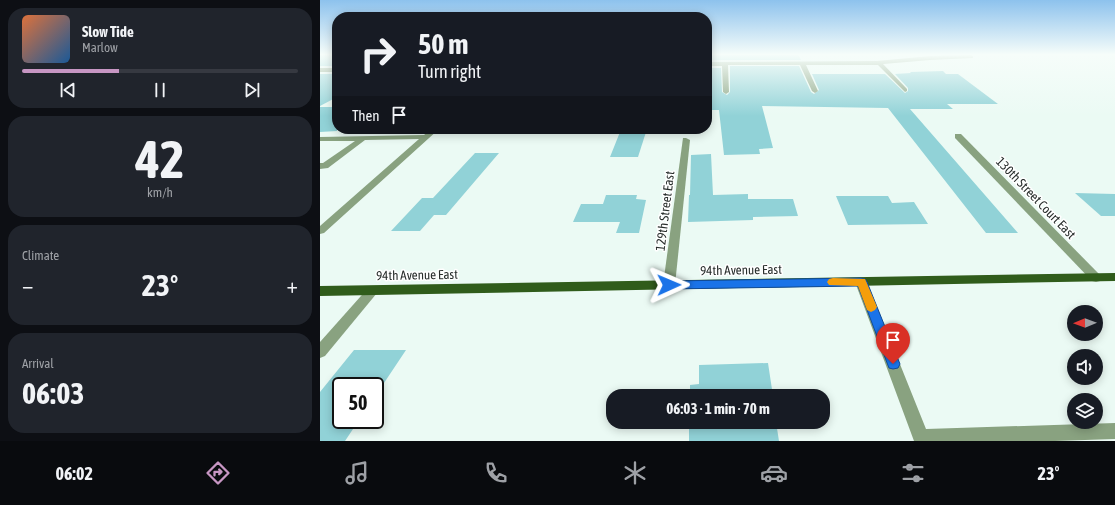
<!DOCTYPE html>
<html lang="en">
<head>
<meta charset="utf-8">
<style>
	body { margin:0; font-family:"Asap Condensed",sans-serif; background:#20242c; color:#f1f3f6; height:100vh; display:flex; flex-direction:column; font-size:15px; white-space:nowrap }
	* { box-sizing:border-box; margin:0 }
	p { font-size:13px; color:#9ea1a6 }
	.icon { flex:none; width:22px; height:22px; fill:none; stroke:currentColor; stroke-width:2; stroke-linecap:round; stroke-linejoin:round }
	.map { position:relative; flex:1; overflow:hidden }
	.side { display:flex; flex-direction:column; gap:8px; padding:8px; background:#0d0f14; width:320px }
	.side>* { flex:none }
	.banner { position:absolute; left:12px; top:12px; width:380px; height:122px; border-radius:16px; box-shadow:0 2px 10px #0003; background:#171b24; color:#f1f3f6; overflow:hidden }
	.needle { width:26px; rotate:269deg }
	.fabs { position:absolute; left:747px; top:305px; display:grid; gap:8px }
	.fabs a { display:grid; place-items:center; width:36px; height:36px; border-radius:50%; background:#171b24; box-shadow:0 2px 10px #0003; font-size:20px }
	.speed { position:absolute; left:12px; top:377px; display:flex; gap:8px; font-size:20px; font-weight:700; text-align:center }
	.speed>* { display:grid; place-content:center; width:52px; height:52px; border-radius:50%; background:#171b24; box-shadow:0 2px 10px #0003; line-height:1 }
	.speed .limit { border:2px solid #111; border-radius:6px; background:#fff; color:#111 }
	.pin { position:absolute; display:grid; place-items:center; width:34px; height:34px; color:#fff; margin:-41px -17px; border-radius:50% 50% 50% 0; rotate:-45deg; box-shadow:0 0 4px #0007 }
	.pin .icon { rotate:45deg }
	.me { position:absolute; width:44px; margin:-22px; rotate:89deg; stroke-linejoin:round; filter:drop-shadow(0 0 3px #0008) }
	.turn { display:flex; align-items:center; gap:14px; height:84px; padding:0 20px; font-size:18px }
	.turn .icon { width:52px; height:52px; stroke-width:2.5 }
	.turn b { display:block; font-size:28px; line-height:34px }
	.then { display:flex; align-items:center; height:38px; padding:0 20px; background:#0003; gap:8px; font-size:15px }
	.big { font-size:30px; font-weight:700; line-height:1.1 }
	.side .widget { flex:1; display:flex; flex-direction:column; justify-content:center; gap:6px; min-width:0; padding:0 14px; border-radius:16px; background:#20242c }
	.side .dial { align-items:center; gap:0 }
	.dial b { font-size:52px; line-height:1 }
	.song { display:flex; align-items:center; gap:12px }
	.cover { width:48px; height:48px; border-radius:6px; background:linear-gradient(135deg,hsl(20 70% 55%),hsl(210 70% 35%)) }
	.played { height:4px; border-radius:2px; background:linear-gradient(90deg,#c796c3 35%,#363941 35%) }
	.keys { display:flex; justify-content:space-around; direction:ltr }
	.heat { display:flex; justify-content:space-between; align-items:center; font-size:22px; direction:ltr }
	.trip { position:absolute; left:286px; top:389px; width:224px; height:40px; border-radius:16px; background:#171b24; box-shadow:0 2px 10px #0003; font-weight:700; line-height:40px; text-align:center }
	.menu { display:flex; height:64px; justify-content:space-around; align-items:center; background:#090b0e; color:#9ea1a6 }
	.menu .icon { width:28px; height:28px }
	.menu .active { color:#c796c3 }
	.menu b { font-size:18px; color:#f1f3f6 }
	main { display:flex; flex:1; min-height:0 }
	.map>svg:first-child { display:block }
	.building { fill:#91d2d7 }
	.lines { fill:none; stroke-linecap:round; stroke-linejoin:round }
	.minor { fill:#89a280; fill-rule:evenodd }
	.major { fill:#305c1b; fill-rule:evenodd }
	.route { fill:#1a73e8; stroke:#114b97 }
	.slow { fill:#f59e0b }
	.labels { text-anchor:middle; dominant-baseline:central; stroke-width:3; stroke-linejoin:round; paint-order:stroke }
	.street-label { font-size:13px; fill:#282e2c; stroke:#fff }
</style>
</head>
<body>
<main>
<section class="side">
<div class="widget">
<div class="song"><i class="cover"></i><div><b>Slow Tide</b><p>Marlow</p></div></div>
<div class="played"></div>
<div class="keys"><svg class="icon" aria-label="previous" viewBox="0 0 24 24"><path d="M18 5L8 12l10 7zM5 5v14"/></svg><svg class="icon" aria-label="pause" viewBox="0 0 24 24"><path d="M8 5v14M16 5v14"/></svg><svg class="icon" aria-label="next" viewBox="0 0 24 24"><path d="M6 5l10 7-10 7zM19 5v14"/></svg></div>
</div>
<div class="widget dial"><b>42</b><p>km/h</p></div>
<div class="widget"><p>Climate</p>
<div class="heat"><a>−</a><b class="big">23°</b><a>+</a></div>
</div>
<div class="widget"><p>Arrival</p><b class="big">06:03</b></div>
</section>
<div class="map">
<svg width="795" height="441" viewBox="0 0 795 441">
	<rect width="100%" height="100%" fill="#ebfaf4"/>
	<g class="building">
		<polygon points="0,54 17,56 17,66 0,66"/>
		<polygon points="387,54 478,54 481,60 387,60"/>
		<polygon points="410,66 479,66 491,92 494,94 499,90 492,74 565,74 585,93 588,91 588,88 575,74 591,73 590,72 623,71 626,74 638,74 678,104 627,104 633,109 590,109 698,233 666,233 568,108 442,106 453,148 439,149 440,154 404,155 399,110 392,110 392,107 387,107 387,68 401,68 402,92 407,95 410,92"/>
		<polygon points="0,74 17,74 17,97 0,106"/>
		<polygon points="0,107 17,107 17,131 0,132"/>
		<polygon points="300,132 326,132 318,157 290,157"/>
		<polygon points="155,153 179,153 126,215 114,215 100,231 71,231 102,198 113,198"/>
		<polygon points="391,154 393,195 428,194 428,199 473,199 478,216 433,217 433,220 368,222 369,195 370,195 371,155"/>
		<polygon points="755,193 795,194 795,216 781,216"/>
		<polygon points="286,195 317,195 316,199 326,200 319,233 296,233 300,222 253,222 261,204 283,204"/>
		<polygon points="516,196 568,196 572,203 594,202 608,224 528,225"/>
		<polygon points="34,350 86,350 62,386 21,386 21,420 39,420 25,441 0,441 0,392"/>
		<polygon points="448,363 453,396 370,396 370,385 379,384 379,365"/>
		<polygon points="369,422 456,422 459,441 369,441"/>
	</g>
	<g class="lines">
		<g class="minor">
			<polygon points="651,55 653,56 653,58 610,60 563,64 587,89 587,91 585,92 558,65 486,65 498,91 495,93 492,91 480,65 408,65 409,92 406,94 403,92 402,66 387,66 387,62 557,61 610,56"/>
			<rect x="0" y="68" width="17" height="4"/>
			<polygon points="111,129 119,129 4,233 0,234 0,226 99,139 45,140 8,168 0,169 0,163 3,163 35,141 0,141 0,137 104,135"/>
			<polygon points="635,134 641,134 780,275 782,278 780,281 776,282 772,281 635,138"/>
			<polygon points="363,138 366,138 370,140 355,285 353,288 349,289 345,288 343,285"/>
			<polygon points="541,278 545,279 547,282 606,429 795,423 795,439 735,441 594,441 535,282 537,279"/>
			<polygon points="53,286 57,287 59,290 57,293 5,356 0,358 0,342 49,287"/>
		</g>
		<polygon class="major" points="795,273 795,281 0,296 0,286"/>
	</g>
	<linearGradient id="sky" x2="0" y2="1"><stop stop-color="#8dc2ed"/><stop offset="0.47" stop-color="#f6fdfa"/><stop offset="1" stop-color="#f6fdfa" stop-opacity="0"/></linearGradient>
	<rect width="795" height="116" fill="url(#sky)"/>
	<polygon class="route" points="541,278 545,279 547,282 580,364 578,368 573,369 569,368 538,286 349,289 345,288 344,285 345,282 349,281"/>
	<polygon class="slow" points="513,278 545,279 557,307 555,310 551,312 547,310 538,286 509,285 507,282 509,279"/>
	<g class="labels">
		<g class="street-label">
			<text transform="translate(716 198) rotate(46)">130th Street Court East</text>
			<text transform="translate(345 211) rotate(-83)">129th Street East</text>
			<text transform="translate(421 270) rotate(-1)">94th Avenue East</text>
			<text transform="translate(97 275) rotate(-1)">94th Avenue East</text>
		</g>
	</g>
</svg>
<div class="fabs">
<a><svg class="needle" viewBox="-14 -14 28 28"><path d="M0-13l5 13h-10z" fill="#e53935"/><path d="M0 13l5-13h-10z" fill="#9ea1a6"/></svg></a>
<a><svg class="icon" aria-label="sound" viewBox="0 0 24 24"><path d="M4 9h4l5-4v14l-5-4H4zM17 9q2 3 0 6"/></svg></a>
<a><svg class="icon" aria-label="layers" viewBox="0 0 24 24"><path d="M12 4l9 5-9 5-9-5zM3 14l9 5 9-5"/></svg></a>
</div>
<div class="speed"><div class="limit">50</div></div>
<div class="pin" style="left:573px;top:364px;background:#d93025"><svg class="icon" aria-label="arrive" viewBox="0 0 24 24"><path d="M6 21V4h12l-3 4 3 4H6"/></svg></div>
<svg class="me" style="left:349px;top:285px" viewBox="-20 -20 40 40"><path d="M0-17L14 15 0 8-14 15z" fill="#1a73e8" stroke="#fff" stroke-width="4"/></svg>
<div class="trip">06:03 · 1 min · 70 m</div>
<div class="banner">
<div class="turn"><svg class="icon" aria-label="right" viewBox="0 0 24 24"><path d="M7 20v-9h11M14 6l5 5-5 5"/></svg><div><b>50 m</b>Turn right</div></div>
<div class="then">Then<svg class="icon" aria-label="arrive" viewBox="0 0 24 24"><path d="M6 21V4h12l-3 4 3 4H6"/></svg></div>
</div>
</div>
</main>
<nav class="menu">
<b>06:02</b>
<svg class="icon active" aria-label="directions" viewBox="0 0 24 24"><path d="M12 3l9 9-9 9-9-9zM9 14v-3h6M13 9l2 2-2 2"/></svg>
<svg class="icon" aria-label="music" viewBox="0 0 24 24"><path d="M9 18V5l10-2v13"/><circle cx="6" cy="18" r="3"/><circle cx="16" cy="16" r="3"/></svg>
<svg class="icon" aria-label="phone" viewBox="0 0 24 24"><path d="M5 4h4l2 5-3 2q2 4 5 5l2-3 5 2v4C11 20 4 13 5 4z"/></svg>
<svg class="icon" aria-label="climate" viewBox="0 0 24 24"><path d="M12 3v18M4 7l16 10M4 17L20 7"/></svg>
<svg class="icon" aria-label="car" viewBox="0 0 24 24"><path d="M5 17H2v-5l4-1 3-4h7l3 4 3 1v5h-3M9 17h6M6 11h13"/><circle cx="7" cy="17" r="2"/><circle cx="17" cy="17" r="2"/></svg>
<svg class="icon" aria-label="filters" viewBox="0 0 24 24"><path d="M4 7h16M4 17h16"/><circle cx="9" cy="7" r="2"/><circle cx="15" cy="17" r="2"/></svg>
<b>23°</b>
</nav>
</body>
</html>
